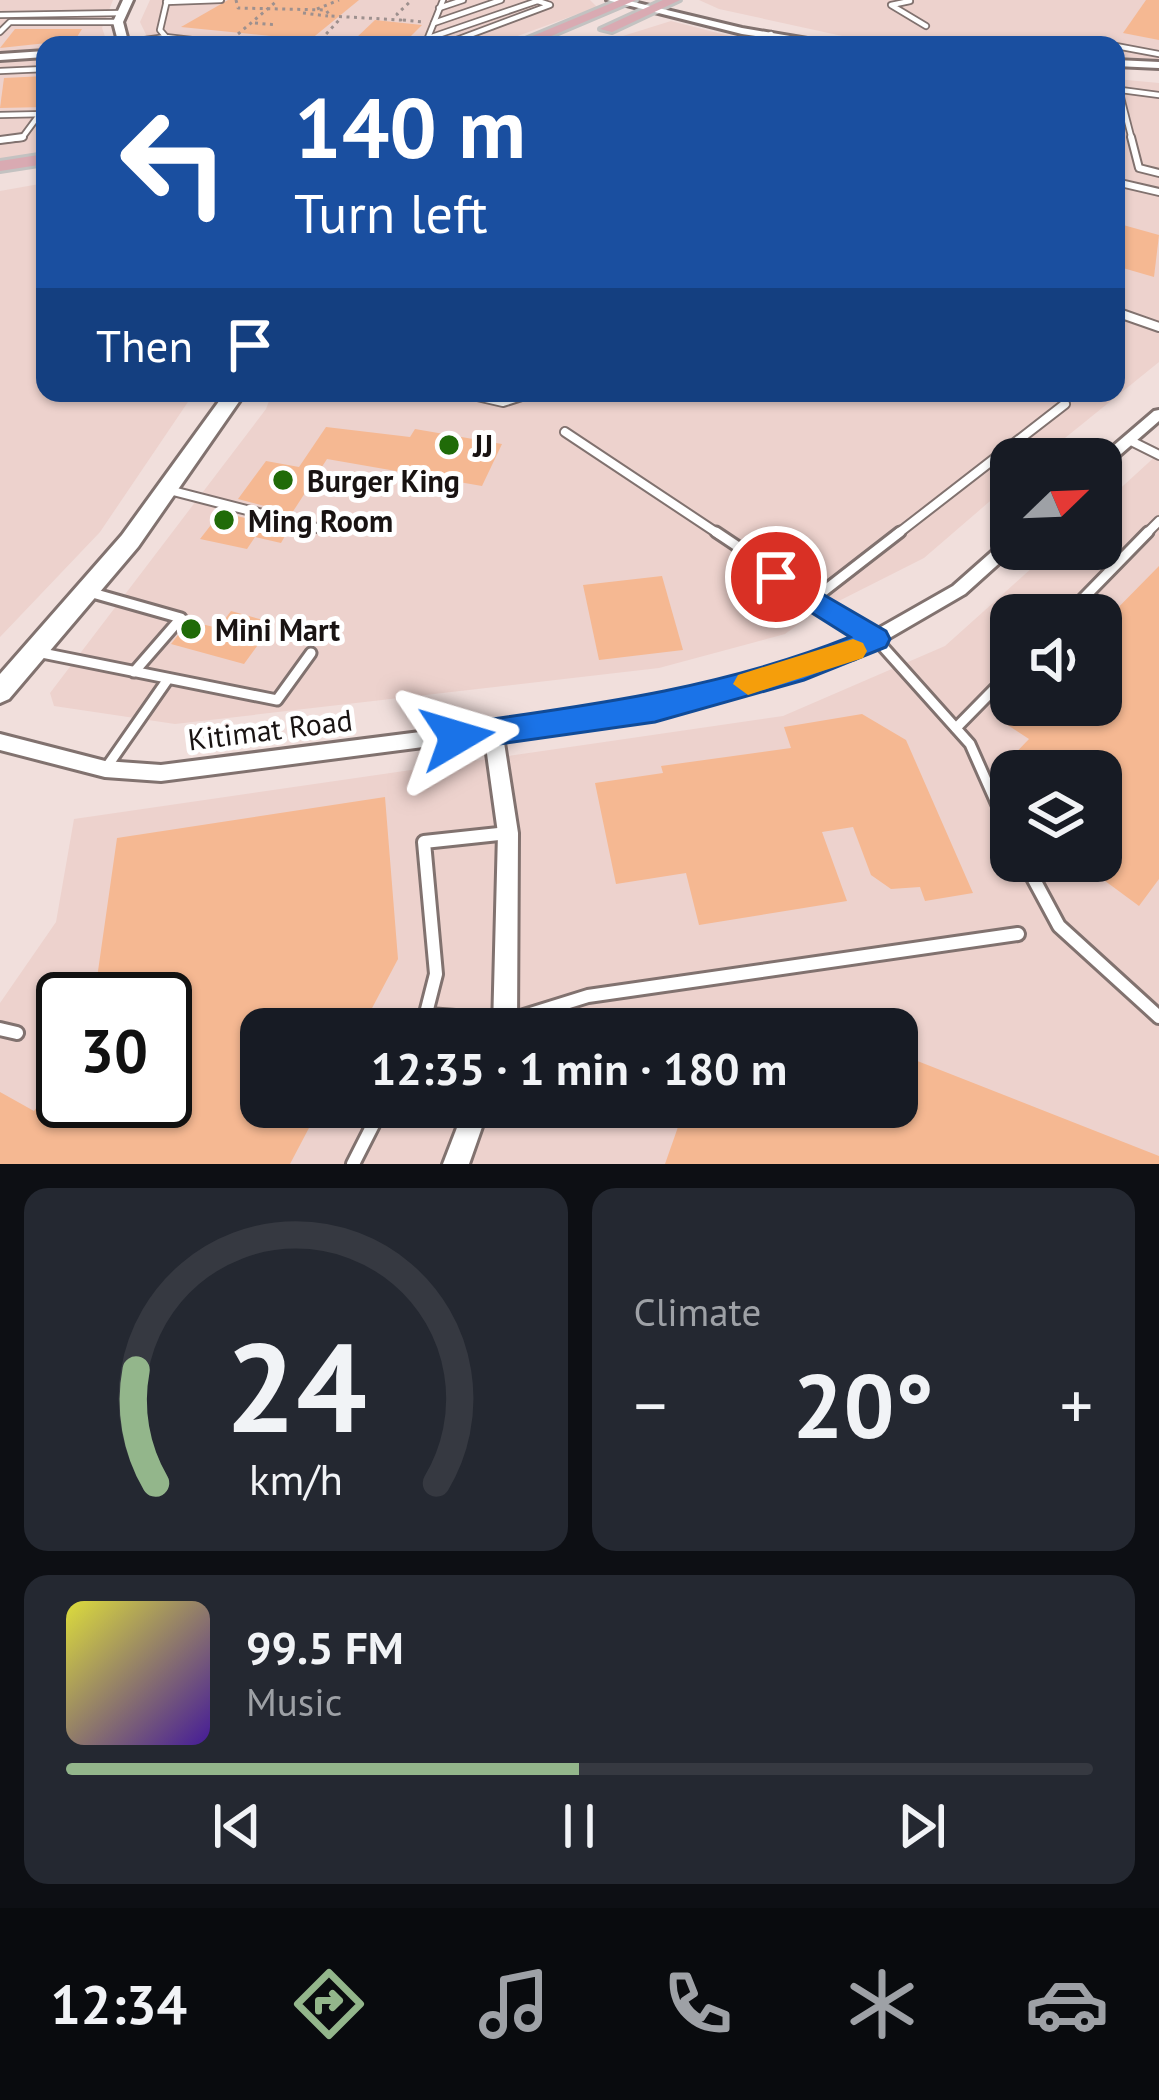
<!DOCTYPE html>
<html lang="en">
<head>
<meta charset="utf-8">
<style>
	body { margin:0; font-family:"PT Sans",sans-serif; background:#242831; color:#f1f3f6; height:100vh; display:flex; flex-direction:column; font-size:45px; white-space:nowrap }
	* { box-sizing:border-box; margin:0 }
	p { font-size:39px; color:#9ea1a6 }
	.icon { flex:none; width:66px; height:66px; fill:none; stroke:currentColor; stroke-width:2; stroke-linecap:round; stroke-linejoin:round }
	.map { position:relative; height:1164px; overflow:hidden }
	.drawer { display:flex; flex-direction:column; gap:24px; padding:24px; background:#0d0f14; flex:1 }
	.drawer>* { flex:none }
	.top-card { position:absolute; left:36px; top:36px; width:1089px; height:366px; border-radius:24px; box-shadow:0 3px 9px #0004; background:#1a4fa0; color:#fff; overflow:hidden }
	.needle { width:78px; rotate:67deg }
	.buttons { position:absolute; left:990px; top:438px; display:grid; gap:24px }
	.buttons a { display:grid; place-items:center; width:132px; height:132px; border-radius:24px; background:#171b24; box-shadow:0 3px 9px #0004; font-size:60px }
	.speed { position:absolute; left:36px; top:972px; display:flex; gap:24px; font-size:60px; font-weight:700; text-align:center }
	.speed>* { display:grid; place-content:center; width:156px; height:156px; border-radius:50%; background:#171b24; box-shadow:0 3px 9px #0004; line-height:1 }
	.speed .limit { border:6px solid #111; border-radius:18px; background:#fff; color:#111 }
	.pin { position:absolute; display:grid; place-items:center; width:102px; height:102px; color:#fff; margin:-51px; border:6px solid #fff; border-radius:50%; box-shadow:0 3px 12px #0007 }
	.me { position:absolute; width:132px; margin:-66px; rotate:83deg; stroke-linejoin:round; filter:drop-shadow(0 0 9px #0008) }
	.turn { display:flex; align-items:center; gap:42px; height:252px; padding:0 60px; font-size:54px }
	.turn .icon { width:156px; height:156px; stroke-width:2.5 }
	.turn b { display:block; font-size:84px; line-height:102px }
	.then { display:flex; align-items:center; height:114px; padding:0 60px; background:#0003; gap:24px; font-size:45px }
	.big { font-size:90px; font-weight:600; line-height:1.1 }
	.drawer .card { flex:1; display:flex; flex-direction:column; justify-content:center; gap:18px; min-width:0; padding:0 42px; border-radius:24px; background:#242831 }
	.drawer .dial { align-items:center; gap:0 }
	.dial svg { height:312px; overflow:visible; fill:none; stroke:#363941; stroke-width:7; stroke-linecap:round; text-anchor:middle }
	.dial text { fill:#f1f3f6; stroke:none }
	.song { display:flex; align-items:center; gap:36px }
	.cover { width:144px; height:144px; border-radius:18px; background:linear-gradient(135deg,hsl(60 70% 55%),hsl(260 70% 35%)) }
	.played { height:12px; border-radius:6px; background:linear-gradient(90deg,#93b68b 50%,#363941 50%) }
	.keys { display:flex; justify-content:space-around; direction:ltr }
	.heat { display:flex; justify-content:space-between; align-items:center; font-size:66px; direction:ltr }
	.drawer .tiles { flex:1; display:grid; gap:24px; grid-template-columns:1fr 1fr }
	.card:last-child { grid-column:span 2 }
	.trip { position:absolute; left:240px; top:1008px; width:678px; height:120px; border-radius:24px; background:#171b24; box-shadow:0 3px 9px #0004; font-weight:600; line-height:120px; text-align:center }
	.menu { display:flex; height:192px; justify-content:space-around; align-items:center; background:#090b0e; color:#9ea1a6 }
	.menu .icon { width:84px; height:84px }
	.menu .current { color:#93b68b }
	.menu b { font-size:54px; color:#f1f3f6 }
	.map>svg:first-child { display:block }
	.built { fill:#edd2cd; fill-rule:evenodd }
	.building { fill:#f5b892 }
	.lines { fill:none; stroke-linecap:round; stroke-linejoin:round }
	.service-far4-casing { stroke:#81726f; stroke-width:8 }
	.service-far3-casing { stroke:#81726f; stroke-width:10 }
	.service-far2-casing { stroke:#81726f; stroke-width:12 }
	.service-far1-casing { stroke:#81726f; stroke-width:15 }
	.service-casing { stroke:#81726f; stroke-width:18 }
	.minor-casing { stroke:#81726f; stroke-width:6 }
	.tertiary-casing { stroke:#81726f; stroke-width:6 }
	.secondary-casing { stroke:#81726f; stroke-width:6 }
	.primary-casing { stroke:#c3c2c1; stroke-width:6 }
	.path { stroke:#9d908e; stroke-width:3; stroke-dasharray:3 4.5; stroke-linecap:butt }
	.service-far4 { stroke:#fff; stroke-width:4.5 }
	.service-far3 { stroke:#fff; stroke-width:6 }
	.service-far2 { stroke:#fff; stroke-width:8 }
	.service-far1 { stroke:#fff; stroke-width:9 }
	.service { stroke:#fff; stroke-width:12 }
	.minor { fill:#fff; fill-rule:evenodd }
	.tertiary { fill:#fff; fill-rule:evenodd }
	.secondary { fill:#fff; fill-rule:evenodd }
	.primary { fill:#d9aab2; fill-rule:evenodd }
	.route { fill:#1a73e8; stroke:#114b97; stroke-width:3 }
	.slow { fill:#f59e0b }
	.poi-dot { fill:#206b08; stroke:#fff; stroke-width:4.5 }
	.labels { text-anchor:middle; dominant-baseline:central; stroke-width:10; stroke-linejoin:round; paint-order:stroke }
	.poi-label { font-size:30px; font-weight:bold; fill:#191312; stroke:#fff; text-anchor:start }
	.street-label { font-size:30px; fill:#191312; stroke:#fff }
</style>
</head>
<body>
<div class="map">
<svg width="1159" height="1164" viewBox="0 0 1159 1164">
	<rect width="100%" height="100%" fill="#f1dfdc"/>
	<g class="built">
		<polygon points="0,0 113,0 102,28 108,45 45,45 45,153 0,160"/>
		<polygon points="150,0 590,0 597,7 493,45 151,45 140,22"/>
		<polygon points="699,0 1159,0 1159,60 1116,56 1116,45 856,39 719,9"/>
		<polygon points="671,21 749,41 773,45 594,45"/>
		<polygon points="1116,79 1159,83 1159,362 1039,459 1011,459 1011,483 924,558 811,615 785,634 659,668 175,724 54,706 50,693 266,409 272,393 1116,393"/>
		<polygon points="45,183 45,393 194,393 100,532 0,637 0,191"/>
		<path d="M1159 453V1164H0V1003L56 922 74 819 783 716 945 646 1053 549H1101V506ZM1011 615H1101V705H1011ZM1011 771H1101V861H1011ZM63 999H165V1101H63ZM261 1029H897V1107H261Z"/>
	</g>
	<g class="building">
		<polygon points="228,0 359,0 310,40 181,27"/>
		<polygon points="1146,0 1159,0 1159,40 1123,33"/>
		<polygon points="375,20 422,25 404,43 355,39"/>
		<polygon points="15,29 82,29 75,40 0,48"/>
		<polygon points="45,76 45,107 0,108 4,78"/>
		<polygon points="1116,223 1159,235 1154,277 1116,266"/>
		<polygon points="326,427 410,437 415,429 502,444 482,486 327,459 292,513 238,499 266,461 299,467"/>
		<polygon points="221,512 289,529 281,543 255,537 247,549 200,539"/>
		<polygon points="1159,566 1159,879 1139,906 1078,861 1101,861 1101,771 1015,771 1005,764 1029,739 1006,724 1024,705 1101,705 1101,625"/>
		<polygon points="662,576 683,650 599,660 583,585"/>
		<polygon points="231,611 274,623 244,664 171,644 189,621 218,628"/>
		<polygon points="862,714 906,740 973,893 925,901 920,887 891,889 871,875 853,827 822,832 847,901 699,925 686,873 616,884 595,783 663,773 661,766 791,748 784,727"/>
		<polygon points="385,797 398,959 361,1029 261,1029 261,1107 320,1107 290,1164 0,1164 0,1092 34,1111 63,1072 63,1101 165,1101 165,999 94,999 117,838"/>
		<polygon points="897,1053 1159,1156 1159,1164 665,1164 685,1107 897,1107"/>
	</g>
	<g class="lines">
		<defs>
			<g id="service-far4">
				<polyline points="167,0 160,30 166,37 235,45"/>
				<polyline points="910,1 891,5 926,26"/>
				<polyline points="166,2 221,0"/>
				<polyline points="439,8 463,0"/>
				<polyline points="0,15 121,13"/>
				<polyline points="434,23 501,0"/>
				<polyline points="0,32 10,22 118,22"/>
				<polyline points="429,38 537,1"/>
				<polyline points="123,43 166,37"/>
				<polyline points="425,45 443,0"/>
				<polyline points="443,45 550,5 535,0"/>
				<polyline points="753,45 771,34"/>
				<polyline points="1032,45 1091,45"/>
				<polyline points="1116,46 1159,54"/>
				<polyline points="0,71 45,69"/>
				<polyline points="1116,78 1132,140"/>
				<polyline points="1121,90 1159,95"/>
				<polyline points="0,115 45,114"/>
				<polyline points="1,140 22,138 39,115"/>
			</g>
			<g id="service-far3">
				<polyline points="1131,137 1139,168 1159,173"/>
				<polyline points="0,140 23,137"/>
				<polyline points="1116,182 1159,192"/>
				<polyline points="1116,312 1124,315"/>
			</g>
			<g id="service-far2">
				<polyline points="1116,312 1159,327"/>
				<polyline points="464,393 503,402 531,393"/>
				<polyline points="565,432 720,535"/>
				<polyline points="1129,440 1159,455"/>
				<polyline points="169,490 321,529"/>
				<polyline points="896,535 1065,404"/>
				<polyline points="1145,535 1159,521"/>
			</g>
			<g id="service-far1">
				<polyline points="716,532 876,639 970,744 1001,814"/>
				<polyline points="89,592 181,618 134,672"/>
				<polyline points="811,601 900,532"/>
				<polyline points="1067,615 1148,532"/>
				<polyline points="37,652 277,700 311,653"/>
				<polyline points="956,728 1011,672"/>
				<polyline points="106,768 168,679"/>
			</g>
			<g id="service">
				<polyline points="999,811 1011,837"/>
				<polyline points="1024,861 1059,926 1159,1017"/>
				<polyline points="429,1015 508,1021 588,996 1018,934"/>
				<polyline points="0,1029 17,1033"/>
				<polyline points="422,1029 436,974 424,842 508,833"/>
				<polyline points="353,1164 382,1107"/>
			</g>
			<g id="minor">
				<polygon points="45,51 45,57 0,60 0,54"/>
				<polygon points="1159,410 1159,421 1106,467 1101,469 1101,459 1098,459 1154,411"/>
				<polygon points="1011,538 1011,549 1015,549 965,594 855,658 655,716 503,736 518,833 517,1029 493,1029 498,833 485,739 161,781 105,777 0,750 0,734 105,761 161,765 655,702 844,648 953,586 1005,540"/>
				<polygon points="465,1107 489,1107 469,1164 443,1164"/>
			</g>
			<g id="tertiary">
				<polygon points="123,0 133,0 123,22 129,45 119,45 113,22"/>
				<polygon points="607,0 625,0 742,28 843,45 816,45 742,34"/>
				<polygon points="1116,60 1159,62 1159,68 1116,66"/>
			</g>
			<polygon id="secondary" points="225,393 245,393 138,547 9,699 0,703 0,674 122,535"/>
			<g id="primary">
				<polygon points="619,0 636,0 530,45 511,45"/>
				<polygon points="663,0 680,0 612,32 600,29"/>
				<polygon points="45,154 45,164 0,171 0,161"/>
			</g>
		</defs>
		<use href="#service-far4" class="service-far4-casing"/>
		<use href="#service-far3" class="service-far3-casing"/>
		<use href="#service-far2" class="service-far2-casing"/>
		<use href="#service-far1" class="service-far1-casing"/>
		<use href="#service" class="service-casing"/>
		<use href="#minor" class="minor-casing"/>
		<use href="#tertiary" class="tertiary-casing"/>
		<use href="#secondary" class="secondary-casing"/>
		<use href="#primary" class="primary-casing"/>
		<g class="path">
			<polyline points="236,0 238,8 326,10 330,16 401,20 397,14 412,0"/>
			<polyline points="317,9 339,0"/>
			<polyline points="303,13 328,16"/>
			<polyline points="403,20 423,22"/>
			<polyline points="255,23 277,25"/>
			<polyline points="238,34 278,0"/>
			<polyline points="316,45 340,19"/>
		</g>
		<use href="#service-far4" class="service-far4"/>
		<use href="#service-far3" class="service-far3"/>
		<use href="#service-far2" class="service-far2"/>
		<use href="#service-far1" class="service-far1"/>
		<use href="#service" class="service"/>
		<use href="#minor" class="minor"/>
		<use href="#tertiary" class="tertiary"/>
		<use href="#secondary" class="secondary"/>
		<use href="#primary" class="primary"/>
	</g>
	<path class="route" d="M776 567 886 631 890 639 886 647 804 680 655 722 457 750 446 746 441 737 446 728 457 724C592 705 723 688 850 637L766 584 762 577Z"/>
	<polygon class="slow" points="853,639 863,643 867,651 863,658 748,695 733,684 738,675"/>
	<g class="poi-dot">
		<circle cx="449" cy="445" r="12"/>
		<circle cx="283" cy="480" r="12"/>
		<circle cx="224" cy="520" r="12"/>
		<circle cx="191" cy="629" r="12"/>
	</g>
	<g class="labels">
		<g class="poi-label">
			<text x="473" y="445">JJ</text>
			<text x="307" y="480">Burger King</text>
			<text x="248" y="520">Ming Room</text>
			<text x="215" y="629">Mini Mart</text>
		</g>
		<g class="street-label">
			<text transform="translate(270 729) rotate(-7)">Kitimat Road</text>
		</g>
	</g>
</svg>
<div class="buttons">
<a><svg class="needle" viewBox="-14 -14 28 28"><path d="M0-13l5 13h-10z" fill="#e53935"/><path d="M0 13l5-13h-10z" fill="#9ea1a6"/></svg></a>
<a><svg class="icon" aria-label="sound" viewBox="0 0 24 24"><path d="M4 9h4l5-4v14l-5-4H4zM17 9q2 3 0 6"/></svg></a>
<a><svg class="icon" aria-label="layers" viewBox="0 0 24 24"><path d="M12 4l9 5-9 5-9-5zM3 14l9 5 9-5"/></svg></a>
</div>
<div class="speed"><div class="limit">30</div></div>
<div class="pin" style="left:776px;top:577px;background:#d93025"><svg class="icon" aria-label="arrive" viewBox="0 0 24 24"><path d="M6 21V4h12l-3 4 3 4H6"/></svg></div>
<svg class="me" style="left:457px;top:737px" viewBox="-20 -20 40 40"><path d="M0-17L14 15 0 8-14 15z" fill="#1a73e8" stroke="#fff" stroke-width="4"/></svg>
<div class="trip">12:35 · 1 min · 180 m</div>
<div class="top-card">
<div class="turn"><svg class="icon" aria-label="left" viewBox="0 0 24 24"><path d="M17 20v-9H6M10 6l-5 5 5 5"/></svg><div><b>140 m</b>Turn left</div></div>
<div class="then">Then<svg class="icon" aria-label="arrive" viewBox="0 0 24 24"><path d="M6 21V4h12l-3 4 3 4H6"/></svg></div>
</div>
</div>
<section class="drawer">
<div class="tiles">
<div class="card dial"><svg viewBox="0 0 100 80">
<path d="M14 69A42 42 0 1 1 86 69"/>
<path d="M14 69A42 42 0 0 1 9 40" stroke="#93b68b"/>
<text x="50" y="56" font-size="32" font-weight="700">24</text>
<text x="50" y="72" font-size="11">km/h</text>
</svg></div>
<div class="card"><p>Climate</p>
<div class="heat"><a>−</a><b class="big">20°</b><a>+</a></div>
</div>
<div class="card">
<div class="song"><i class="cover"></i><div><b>99.5 FM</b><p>Music</p></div></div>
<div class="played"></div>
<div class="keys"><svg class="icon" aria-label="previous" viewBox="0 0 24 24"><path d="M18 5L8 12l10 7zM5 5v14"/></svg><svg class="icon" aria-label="pause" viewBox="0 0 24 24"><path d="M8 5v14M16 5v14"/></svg><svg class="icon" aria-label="next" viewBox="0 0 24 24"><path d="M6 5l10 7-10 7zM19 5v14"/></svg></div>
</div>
</div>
</section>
<nav class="menu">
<b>12:34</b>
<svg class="icon current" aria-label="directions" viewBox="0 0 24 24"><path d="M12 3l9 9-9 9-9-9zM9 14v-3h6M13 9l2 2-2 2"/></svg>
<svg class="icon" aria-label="music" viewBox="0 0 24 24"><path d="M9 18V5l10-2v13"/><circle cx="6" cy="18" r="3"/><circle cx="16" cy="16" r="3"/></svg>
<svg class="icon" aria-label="phone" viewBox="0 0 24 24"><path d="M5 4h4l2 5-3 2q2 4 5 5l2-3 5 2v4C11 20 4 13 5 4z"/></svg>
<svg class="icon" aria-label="climate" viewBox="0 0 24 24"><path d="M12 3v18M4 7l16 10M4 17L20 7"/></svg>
<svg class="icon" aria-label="car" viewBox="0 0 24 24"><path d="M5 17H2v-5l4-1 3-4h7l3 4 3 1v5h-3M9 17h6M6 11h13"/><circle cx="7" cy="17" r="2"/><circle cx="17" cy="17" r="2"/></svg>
</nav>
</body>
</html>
